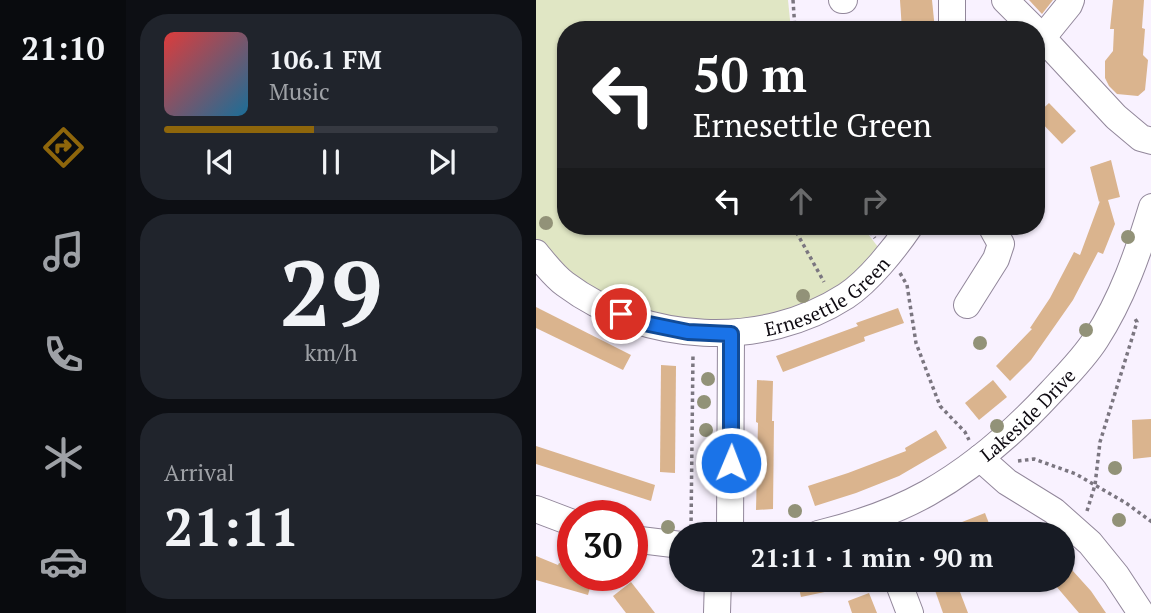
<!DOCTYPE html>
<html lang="en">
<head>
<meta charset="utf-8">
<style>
	body { margin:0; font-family:"PT Serif",serif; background:#20242c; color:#f1f3f6; height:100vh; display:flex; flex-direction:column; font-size:26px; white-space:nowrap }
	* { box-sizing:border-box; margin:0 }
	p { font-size:23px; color:#9ea1a6 }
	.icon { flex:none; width:38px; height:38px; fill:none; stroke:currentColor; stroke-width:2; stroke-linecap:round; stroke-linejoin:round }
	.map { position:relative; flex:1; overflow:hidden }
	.drawer { display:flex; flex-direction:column; gap:14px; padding:14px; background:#0d0f14; width:410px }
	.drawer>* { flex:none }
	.guide { position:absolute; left:21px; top:21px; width:488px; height:214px; border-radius:28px; box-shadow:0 2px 5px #0004; background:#202124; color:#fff; overflow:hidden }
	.speed { position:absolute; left:21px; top:500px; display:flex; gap:14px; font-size:35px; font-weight:700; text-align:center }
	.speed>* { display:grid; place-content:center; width:91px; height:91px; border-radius:50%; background:#171b24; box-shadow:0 2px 5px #0004; line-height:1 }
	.speed .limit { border:10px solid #d22; background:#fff; color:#111 }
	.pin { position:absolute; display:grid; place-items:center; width:60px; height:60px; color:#fff; margin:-30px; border:4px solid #fff; border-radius:50%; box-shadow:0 2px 7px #0007 }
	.me { position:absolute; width:77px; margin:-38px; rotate:1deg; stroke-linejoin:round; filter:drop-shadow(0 0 5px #0008) }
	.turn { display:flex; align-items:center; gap:24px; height:147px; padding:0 21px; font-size:32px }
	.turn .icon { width:91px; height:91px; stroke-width:2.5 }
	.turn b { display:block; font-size:49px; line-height:60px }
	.lanes { display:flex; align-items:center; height:66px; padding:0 21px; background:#0003; justify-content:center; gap:35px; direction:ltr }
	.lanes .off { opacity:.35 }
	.big { font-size:52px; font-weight:800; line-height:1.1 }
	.drawer .card { flex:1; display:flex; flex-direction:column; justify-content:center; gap:10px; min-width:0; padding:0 24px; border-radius:28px; background:#20242c }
	.drawer .dial { align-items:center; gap:0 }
	.dial b { font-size:91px; line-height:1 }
	.song { display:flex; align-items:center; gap:21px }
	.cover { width:84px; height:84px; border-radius:10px; background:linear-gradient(135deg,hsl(0 70% 55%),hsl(200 70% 35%)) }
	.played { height:7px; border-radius:4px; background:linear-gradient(90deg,#8e660b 45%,#363941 45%) }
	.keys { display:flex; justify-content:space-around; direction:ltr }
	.trip { position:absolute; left:133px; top:522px; width:406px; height:70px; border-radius:35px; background:#171b24; box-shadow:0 2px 5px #0004; font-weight:800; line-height:70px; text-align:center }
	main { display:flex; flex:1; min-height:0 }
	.menu { display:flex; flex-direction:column; width:126px; justify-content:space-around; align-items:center; background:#090b0e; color:#9ea1a6 }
	.menu .icon { width:49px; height:49px }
	.menu .active { color:#8e660b }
	.menu b { font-size:32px; color:#f1f3f6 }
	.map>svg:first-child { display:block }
	.green { fill:#e0e6c4 }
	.building { fill:#dab48e }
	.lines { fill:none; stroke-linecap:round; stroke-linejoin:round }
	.minor-casing { stroke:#92879b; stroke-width:28 }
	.path { stroke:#7b7680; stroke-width:3.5; stroke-dasharray:3.5 3.5; stroke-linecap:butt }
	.minor { stroke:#fff; stroke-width:26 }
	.tree { fill:#929278 }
	.route-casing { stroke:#114b97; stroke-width:18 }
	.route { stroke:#1a73e8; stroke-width:12 }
	.labels { text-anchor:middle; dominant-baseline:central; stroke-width:5; stroke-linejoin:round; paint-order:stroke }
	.street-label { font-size:19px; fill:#0e0a11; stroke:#fff }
</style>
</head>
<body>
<main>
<nav class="menu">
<b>21:10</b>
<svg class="icon active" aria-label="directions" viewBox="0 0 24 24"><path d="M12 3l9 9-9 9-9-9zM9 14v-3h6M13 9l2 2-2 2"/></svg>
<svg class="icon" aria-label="music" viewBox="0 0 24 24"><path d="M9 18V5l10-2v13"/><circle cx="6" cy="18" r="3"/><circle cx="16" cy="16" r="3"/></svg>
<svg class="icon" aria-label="phone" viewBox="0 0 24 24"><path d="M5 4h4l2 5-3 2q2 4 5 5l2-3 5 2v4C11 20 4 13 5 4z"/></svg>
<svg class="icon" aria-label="climate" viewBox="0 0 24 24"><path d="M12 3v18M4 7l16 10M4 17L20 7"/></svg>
<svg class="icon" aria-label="car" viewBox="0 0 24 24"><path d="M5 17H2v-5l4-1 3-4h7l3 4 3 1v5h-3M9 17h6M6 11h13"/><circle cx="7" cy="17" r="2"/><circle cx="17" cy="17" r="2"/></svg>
</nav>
<section class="drawer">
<div class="card">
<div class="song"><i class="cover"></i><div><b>106.1 FM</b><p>Music</p></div></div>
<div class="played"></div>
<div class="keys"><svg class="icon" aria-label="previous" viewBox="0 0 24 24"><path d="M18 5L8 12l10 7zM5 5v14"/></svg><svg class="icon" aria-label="pause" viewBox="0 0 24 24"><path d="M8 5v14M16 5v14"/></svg><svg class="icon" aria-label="next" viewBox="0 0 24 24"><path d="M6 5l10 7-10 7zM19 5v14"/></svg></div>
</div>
<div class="card dial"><b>29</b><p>km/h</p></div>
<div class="card"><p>Arrival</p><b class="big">21:11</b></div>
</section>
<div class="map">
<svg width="616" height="613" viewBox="0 0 616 613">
	<rect width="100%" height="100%" fill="#f9f2ff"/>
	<polygon class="green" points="0,0 252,0 255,30 30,30 30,226 326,226 345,251 336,261 275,306 195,325 126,320 47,286 8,250 0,240"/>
	<g class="building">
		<polygon points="364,0 396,0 399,30 366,30"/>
		<polygon points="493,0 517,0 506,14"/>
		<polygon points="577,0 608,0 606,28 609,29 607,55 612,60 609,90 602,96 581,94 573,86 569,78 569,61 577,51 578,29 574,29"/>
		<polygon points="513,103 540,131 526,144 500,117 500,115"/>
		<polygon points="575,160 584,197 572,200 579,224 567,254 562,252 537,300 495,360 474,381 460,366 496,329 494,328 514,298 538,252 544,255 564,201 563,202 554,167"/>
		<polygon points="0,307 95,355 87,370 0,328"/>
		<polygon points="362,308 368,323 328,337 329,341 247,372 240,356 322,326 320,323"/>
		<polygon points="125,365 140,366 139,473 124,472"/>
		<polygon points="221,380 237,381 236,421 238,421 237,509 220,510 222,423 220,422"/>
		<polygon points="457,380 471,397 443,420 429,403"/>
		<polygon points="615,419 615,457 597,459 596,420"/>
		<polygon points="400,430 411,448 363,476 320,493 279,506 272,486 312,473 370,451 369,448"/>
		<polygon points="0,446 119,485 115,501 0,464"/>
		<polygon points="449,513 457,534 399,534 398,533"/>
		<polygon points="0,556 22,565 23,563 37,567 37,576 57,576 52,595 0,580"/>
		<polygon points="527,560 555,591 570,613 543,613 514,579 527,579"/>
		<polygon points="261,579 317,579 317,586 265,597"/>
		<polygon points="395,579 419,579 432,613 407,613"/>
		<polygon points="95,582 106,596 119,613 90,613 77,596"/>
		<polygon points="333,593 341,613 316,613 312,601"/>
	</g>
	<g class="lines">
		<defs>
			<g id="minor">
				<polyline points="306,0 308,0"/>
				<polyline points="416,0 416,30"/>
				<polyline points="469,0 499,30"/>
				<polyline points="500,31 580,117 605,138 616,141"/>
				<polyline points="507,37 533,5 535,0"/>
				<path id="s1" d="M0 253C9 264 18 276 29 284 109 344 226 350 310 296 333 281 359 248 374 226"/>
				<polyline points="431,305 460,259 465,244 455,226"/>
				<polyline points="444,458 471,482 518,511 554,543 580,575 605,613"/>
				<polyline points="0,509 37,523"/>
				<polyline points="194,534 195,333"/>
				<path id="s2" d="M282 534C319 525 358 512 392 493 438 467 479 431 515 392 530 376 548 358 560 339 586 299 602 253 616 207"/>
				<polyline points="96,539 145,545"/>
				<polyline points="361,579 374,613"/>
				<polyline points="181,613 182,579"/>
			</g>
		</defs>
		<use href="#minor" class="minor-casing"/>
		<g class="path">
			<polyline points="257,0 259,30"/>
			<polyline points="257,226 288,282"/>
			<polyline points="330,226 339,238"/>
			<polyline points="364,273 371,285 380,343 404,406 429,432 433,440"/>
			<polyline points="482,461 498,459 540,474 590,503 616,522"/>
			<polyline points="551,511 559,485 564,442 601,322 598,317"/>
			<polyline points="155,528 157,354"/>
		</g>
		<use href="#minor" class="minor"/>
	</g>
	<g class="tree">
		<circle cx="10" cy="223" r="7"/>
		<circle cx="592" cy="237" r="7"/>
		<circle cx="267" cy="296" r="7"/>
		<circle cx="550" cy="330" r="7"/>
		<circle cx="444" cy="343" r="7"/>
		<circle cx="172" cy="379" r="7"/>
		<circle cx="168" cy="402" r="7"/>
		<circle cx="461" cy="426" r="7"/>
		<circle cx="170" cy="430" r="7"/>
		<circle cx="172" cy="456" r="7"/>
		<circle cx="579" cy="468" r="7"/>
		<circle cx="172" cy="477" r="7"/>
		<circle cx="259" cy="511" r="7"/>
		<circle cx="583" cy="520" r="7"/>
		<circle cx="132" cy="527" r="7"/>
	</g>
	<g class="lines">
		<defs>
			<polyline id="route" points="85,314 108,323 152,332 195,334 195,463"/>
		</defs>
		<use href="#route" class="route-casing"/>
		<use href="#route" class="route"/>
	</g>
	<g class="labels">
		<g class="street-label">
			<text stroke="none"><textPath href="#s1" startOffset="324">Ernesettle Green</textPath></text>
			<text stroke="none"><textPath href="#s2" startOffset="245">Lakeside Drive</textPath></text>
		</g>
	</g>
</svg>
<div class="speed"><div class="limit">30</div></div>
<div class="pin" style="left:85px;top:314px;background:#d93025"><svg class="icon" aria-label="arrive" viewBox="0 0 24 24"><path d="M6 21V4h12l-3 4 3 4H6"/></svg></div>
<svg class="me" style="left:195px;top:463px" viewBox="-20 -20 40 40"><circle r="17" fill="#1a73e8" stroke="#fff" stroke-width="3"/><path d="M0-11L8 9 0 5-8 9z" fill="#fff"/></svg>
<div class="trip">21:11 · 1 min · 90 m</div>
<div class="guide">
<div class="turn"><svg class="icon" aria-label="left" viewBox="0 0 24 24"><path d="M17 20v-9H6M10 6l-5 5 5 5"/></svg><div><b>50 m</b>Ernesettle Green</div></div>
<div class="lanes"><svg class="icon" aria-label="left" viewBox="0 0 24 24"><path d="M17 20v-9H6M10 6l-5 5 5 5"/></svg><svg class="icon off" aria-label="ahead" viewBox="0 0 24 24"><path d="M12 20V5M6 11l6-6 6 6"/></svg><svg class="icon off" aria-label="right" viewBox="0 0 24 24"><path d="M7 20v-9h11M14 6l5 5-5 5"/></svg></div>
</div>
</div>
</main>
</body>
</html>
